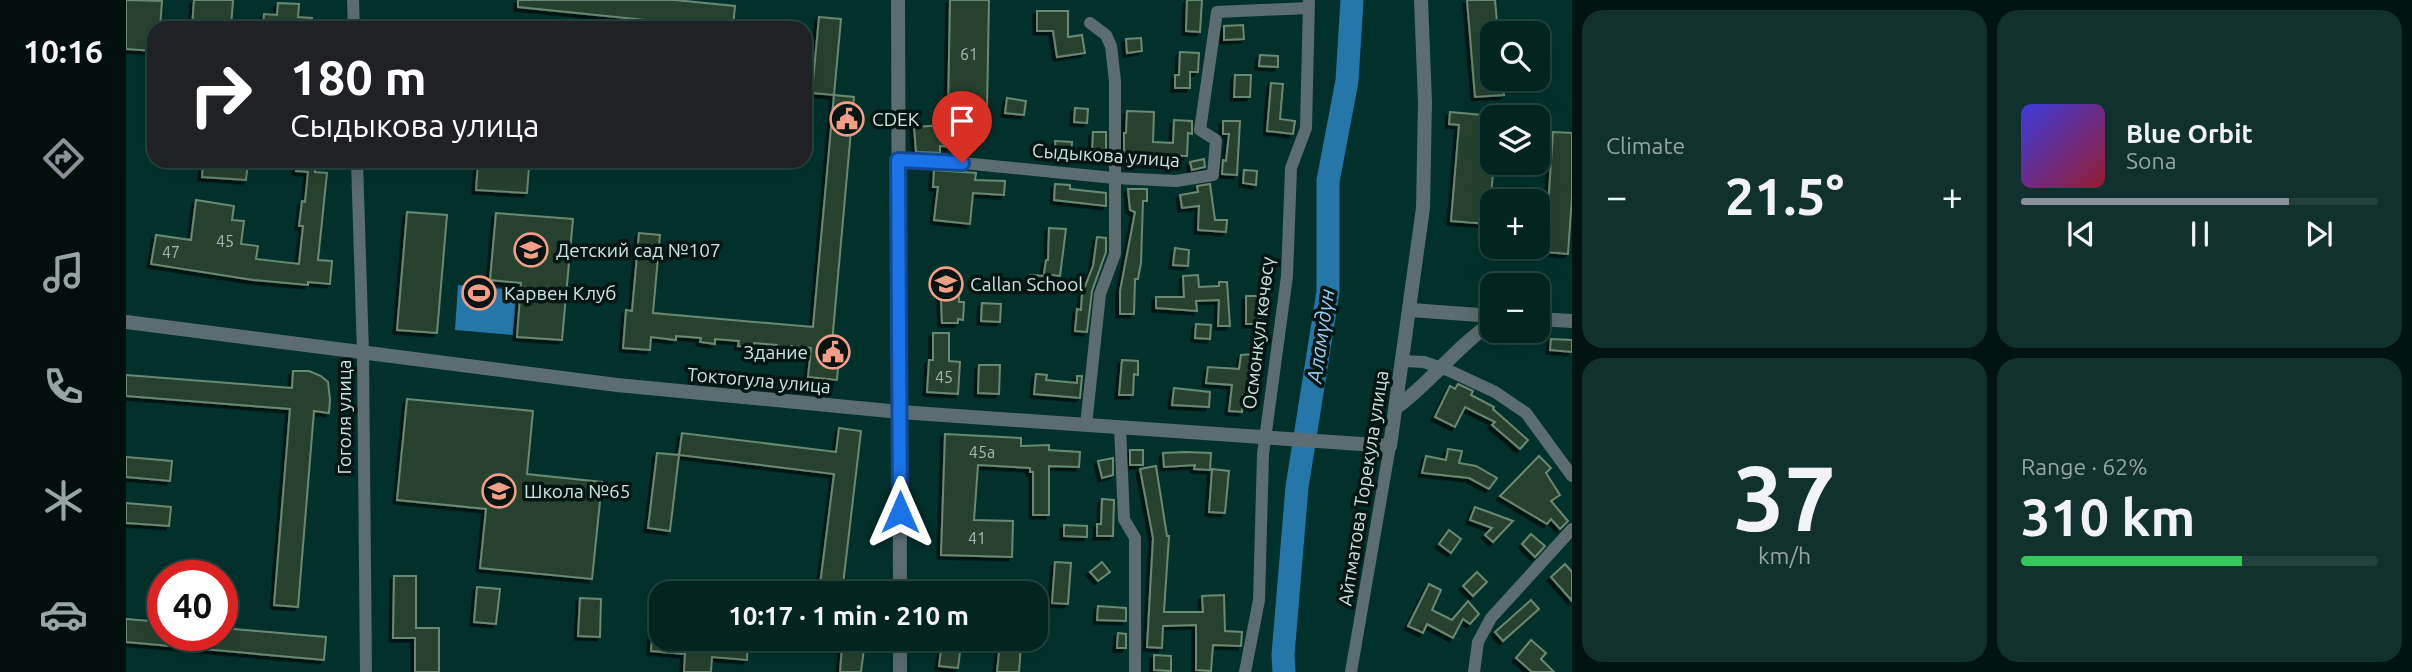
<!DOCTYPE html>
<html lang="en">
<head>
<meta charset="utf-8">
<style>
	body { margin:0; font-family:Ubuntu,sans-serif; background:#10312d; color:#f1f3f6; height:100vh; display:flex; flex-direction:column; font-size:26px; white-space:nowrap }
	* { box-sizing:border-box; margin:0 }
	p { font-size:23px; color:#96a5a5 }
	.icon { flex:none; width:38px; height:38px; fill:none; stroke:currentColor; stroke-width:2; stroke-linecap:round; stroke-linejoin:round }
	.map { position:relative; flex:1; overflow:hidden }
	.sheet { display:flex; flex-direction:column; gap:10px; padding:10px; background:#011412; width:840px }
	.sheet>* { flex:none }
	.banner { position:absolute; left:21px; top:21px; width:665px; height:147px; border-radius:21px; box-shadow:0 7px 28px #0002,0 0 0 2px #23423e; background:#202124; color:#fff; overflow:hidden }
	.controls { position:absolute; left:1354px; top:21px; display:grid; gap:14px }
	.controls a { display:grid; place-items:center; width:70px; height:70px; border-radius:14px; background:#022520; box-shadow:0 7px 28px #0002,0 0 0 2px #23423e; font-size:35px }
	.speed { position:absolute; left:21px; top:560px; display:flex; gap:14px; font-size:35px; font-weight:700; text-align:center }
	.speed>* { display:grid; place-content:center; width:91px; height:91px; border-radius:50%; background:#022520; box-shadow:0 7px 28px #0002,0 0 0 2px #23423e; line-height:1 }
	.speed .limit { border:10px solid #d22; background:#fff; color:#111 }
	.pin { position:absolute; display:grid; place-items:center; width:60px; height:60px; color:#fff; margin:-72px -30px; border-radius:50% 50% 50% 0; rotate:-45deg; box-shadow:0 0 7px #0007 }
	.pin .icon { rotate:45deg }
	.me { position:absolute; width:77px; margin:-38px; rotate:0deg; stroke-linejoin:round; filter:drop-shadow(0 0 5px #0008) }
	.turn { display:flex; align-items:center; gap:24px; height:147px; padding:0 28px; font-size:32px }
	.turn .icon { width:91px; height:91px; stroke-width:2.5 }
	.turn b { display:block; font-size:49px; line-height:60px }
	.big { font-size:52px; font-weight:700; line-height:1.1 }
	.sheet .tile { flex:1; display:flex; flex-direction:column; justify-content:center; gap:10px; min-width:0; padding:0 24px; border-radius:21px; background:#10312d }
	.sheet .dial { align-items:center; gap:0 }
	.dial b { font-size:91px; line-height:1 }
	.song { display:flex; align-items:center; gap:21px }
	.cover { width:84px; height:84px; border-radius:10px; background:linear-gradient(135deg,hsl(240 70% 55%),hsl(350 70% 35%)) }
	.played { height:7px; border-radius:4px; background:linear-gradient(90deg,#8c9099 75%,#23423e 75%) }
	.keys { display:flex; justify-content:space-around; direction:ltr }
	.heat { display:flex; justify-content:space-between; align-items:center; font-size:38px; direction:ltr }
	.charge { height:10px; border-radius:5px; background:linear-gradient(90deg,#34c759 62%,#23423e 0) }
	.sheet .tiles { flex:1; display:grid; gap:10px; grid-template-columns:repeat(2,1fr) }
	.trip { position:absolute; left:523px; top:581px; width:399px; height:70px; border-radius:21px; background:#022520; box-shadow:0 7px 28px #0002,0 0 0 2px #23423e; font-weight:700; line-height:70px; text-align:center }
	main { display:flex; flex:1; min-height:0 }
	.menu { display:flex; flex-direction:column; width:126px; justify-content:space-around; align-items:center; background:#010f0d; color:#96a5a5 }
	.menu .icon { width:49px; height:49px }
	.menu .current { color:#8c9099 }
	.menu b { font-size:32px; color:#f1f3f6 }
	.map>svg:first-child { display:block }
	.water { fill:#2577aa }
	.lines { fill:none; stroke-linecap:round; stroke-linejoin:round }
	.river { stroke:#2577aa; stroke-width:23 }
	.building { fill:#26422e; stroke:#6b8972; stroke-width:2; filter:url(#shadow) }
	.minor { stroke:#5b6d71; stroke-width:12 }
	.tertiary { stroke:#5b6d71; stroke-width:14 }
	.route-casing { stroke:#114b97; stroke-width:18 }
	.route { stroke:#1a73e8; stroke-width:12 }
	.labels { text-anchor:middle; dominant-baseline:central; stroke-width:7; stroke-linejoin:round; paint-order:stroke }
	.number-label { font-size:16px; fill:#a3bbb3 }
	.poi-label { font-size:19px; fill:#cde3df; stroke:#051512; text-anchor:start }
	.street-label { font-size:19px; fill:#cde3df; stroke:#051512 }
	.water-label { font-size:21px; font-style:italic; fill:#97d1fb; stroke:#051512 }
</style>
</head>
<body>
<main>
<nav class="menu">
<b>10:16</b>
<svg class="icon current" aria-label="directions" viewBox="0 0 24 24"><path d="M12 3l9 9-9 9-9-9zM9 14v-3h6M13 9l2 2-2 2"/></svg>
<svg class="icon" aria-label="music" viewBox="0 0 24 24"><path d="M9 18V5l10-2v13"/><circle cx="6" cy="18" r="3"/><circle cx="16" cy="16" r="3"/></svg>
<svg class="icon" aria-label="phone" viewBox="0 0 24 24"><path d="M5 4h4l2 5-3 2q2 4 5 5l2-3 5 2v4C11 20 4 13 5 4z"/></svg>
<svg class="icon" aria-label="climate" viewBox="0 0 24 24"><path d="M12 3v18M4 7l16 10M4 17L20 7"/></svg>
<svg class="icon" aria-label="car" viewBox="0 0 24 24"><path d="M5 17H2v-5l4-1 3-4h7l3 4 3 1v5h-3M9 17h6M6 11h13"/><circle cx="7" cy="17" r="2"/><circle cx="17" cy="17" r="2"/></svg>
</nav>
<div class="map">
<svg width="1446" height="672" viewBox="0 0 1446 672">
	<defs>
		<filter id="shadow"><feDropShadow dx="-3.5" dy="3.5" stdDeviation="0" flood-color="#0009"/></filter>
	</defs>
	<rect width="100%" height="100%" fill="#02312b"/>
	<polygon class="water" points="332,285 391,290 387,335 329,330"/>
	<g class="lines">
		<polyline class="river" points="1158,672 1157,655 1171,487 1202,292 1202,181 1221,81 1226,0"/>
	</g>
	<g class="building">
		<polygon points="0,0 36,1 34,28 28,28 28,51 0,49"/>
		<polygon points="68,0 107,0 105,28 66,28"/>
		<polygon points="392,0 549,0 609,6 607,28 598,28 392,7"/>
		<polygon points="824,0 863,0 861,109 844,109 841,148 814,146 814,153 790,152 788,127 819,125 819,115 822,115"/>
		<polygon points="1061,0 1076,0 1074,32 1060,31"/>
		<polygon points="1341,0 1369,0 1372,33 1367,33 1367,79 1376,79 1378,95 1349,97"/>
		<polygon points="152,3 173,4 172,17 186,18 186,28 137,28 138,14 151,15"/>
		<polygon points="911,11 942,11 942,37 956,35 959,53 931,57 927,31 911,31"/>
		<polygon points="693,17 715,19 708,95 686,93"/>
		<polygon points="1117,25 1118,39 1098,40 1098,26"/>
		<polygon points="1015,38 1016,51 1001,53 1000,39"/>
		<polygon points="1054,52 1073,53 1072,72 1064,72 1064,88 1049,88 1049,75 1053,75"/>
		<polygon points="1134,55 1152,56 1152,67 1133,66"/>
		<polygon points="1109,75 1125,75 1124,97 1108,97"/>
		<polygon points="1145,83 1157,84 1154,119 1169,121 1167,134 1141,131"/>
		<polygon points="708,95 728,97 706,343 714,344 711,380 682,377 685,348 665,346 665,351 651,350 651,345 628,343 627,347 612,346 613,341 589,339 589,344 574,342 575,338 550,336 550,340 525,337 524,350 497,348 500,310 506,311 513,233 534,235 527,313 687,327"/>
		<polygon points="881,98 900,101 898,115 879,113"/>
		<polygon points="949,108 962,109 961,123 948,122"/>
		<polygon points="1001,111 1028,112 1027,142 1047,143 1048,120 1066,121 1066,134 1062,133 1061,156 1019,155 1019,163 1001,162 1001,154 998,154 998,133 1000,133"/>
		<polygon points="1324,112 1367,116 1368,163 1362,224 1325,221 1333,125 1323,124"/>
		<polygon points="1097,121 1114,121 1111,175 1096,174 1097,160 1100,161 1103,134 1097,134"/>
		<polygon points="967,132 980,132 980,153 966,152"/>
		<polygon points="1427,132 1446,133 1446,196 1442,254 1419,252"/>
		<polygon points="929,141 946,142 945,157 930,155"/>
		<polygon points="1078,159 1079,167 1066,170 1064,162"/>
		<polygon points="77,161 122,162 120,180 76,177"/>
		<polygon points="171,161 190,161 189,172 201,173 192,260 206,261 204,284 182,282 182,285 127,280 25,264 30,235 65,240 70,200 108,206 106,220 118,221 115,244 132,246 130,259 173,264 177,226 173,226 176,201 179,202 182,172 170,171"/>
		<polygon points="375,161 387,161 387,165 403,166 401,193 350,190 352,163 375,164"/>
		<polygon points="808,170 850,173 849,180 879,181 878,195 847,193 844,224 808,220 812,187 807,187"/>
		<polygon points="1118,170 1131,171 1130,185 1117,183"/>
		<polygon points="929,184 944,185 944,189 980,193 980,206 928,200"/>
		<polygon points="1084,184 1089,220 1101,220 1100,232 1072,230 1073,206 1056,208 1054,195 1072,192 1071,186"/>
		<polygon points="1002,189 1021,189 1021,201 1017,201 1015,263 1012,279 1009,279 1008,314 994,314 994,291 1009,212 1004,210"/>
		<polygon points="281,212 321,215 311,333 271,330"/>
		<polygon points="370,213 447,219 436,340 391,337 395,283 364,280"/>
		<polygon points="923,228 940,229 934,276 918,274 920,260 922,260"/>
		<polygon points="971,237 980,238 980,252 966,291 961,332 949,331 951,309 955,310 956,294 967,266"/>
		<polygon points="1049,248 1063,250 1062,266 1047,265"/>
		<polygon points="904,275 918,276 918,290 903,289"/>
		<polygon points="1072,275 1073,287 1093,286 1093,282 1101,282 1104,326 1092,326 1093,300 1070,301 1071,311 1030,308 1030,297 1058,297 1057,276"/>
		<polygon points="832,277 833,302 838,302 837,320 832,319 832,323 816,323 814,278"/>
		<polygon points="1120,296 1135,296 1134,324 1120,324"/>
		<polygon points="856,303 875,304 874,322 855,321"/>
		<polygon points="1070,324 1085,325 1084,339 1069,338"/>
		<polygon points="807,333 823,333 823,361 834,362 832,394 801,392 803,360 807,360"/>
		<polygon points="1425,339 1446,340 1446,352 1424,350"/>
		<polygon points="1128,354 1131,357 1128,396 1117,395 1116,412 1103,411 1106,385 1080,383 1082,367 1113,369 1115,355"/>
		<polygon points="996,360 1012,361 1012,375 1008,374 1007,395 993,395"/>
		<polygon points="853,365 874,365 873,394 852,393"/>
		<polygon points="167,371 183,371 195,376 202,382 204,400 203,413 188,411 172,607 148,605 164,409 0,396 0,375 166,388"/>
		<polygon points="910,374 921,375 920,380 951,383 951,376 956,376 954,398 908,394"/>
		<polygon points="1332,384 1347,391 1345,395 1368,407 1367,409 1402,440 1394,449 1366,425 1369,422 1339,407 1329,427 1309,417 1324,386 1329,389"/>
		<polygon points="1048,388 1084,392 1083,407 1046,405"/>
		<polygon points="281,399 407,411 401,474 476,482 466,579 354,568 360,509 271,500"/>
		<polygon points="713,428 735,431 716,593 693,593 708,474 553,455 556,433 710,452"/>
		<polygon points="819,434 895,438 895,446 923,445 923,450 954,452 953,467 923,466 923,515 907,515 907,472 904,472 904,468 852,465 848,520 887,521 886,557 815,555"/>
		<polygon points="1322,449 1336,451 1333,463 1350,466 1371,478 1363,489 1343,478 1296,473 1300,456 1320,460"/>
		<rect x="1004" y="450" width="13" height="15"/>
		<polygon points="1060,452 1085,453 1084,470 1068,469 1069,465 1038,467 1037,453"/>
		<polygon points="531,453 553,455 544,531 522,528"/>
		<polygon points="1413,456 1425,468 1420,473 1434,495 1425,501 1442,521 1434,529 1425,519 1421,524 1374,496"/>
		<polygon points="0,457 46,461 44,481 0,477"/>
		<polygon points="987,458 987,475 976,478 972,461"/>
		<polygon points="1030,466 1041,536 1043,536 1038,612 1077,612 1076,596 1098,595 1099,631 1116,632 1115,646 1087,645 1085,671 1070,670 1070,625 1037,626 1036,648 1021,647 1027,538 1014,469"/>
		<polygon points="1086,469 1103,471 1099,513 1083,512"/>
		<polygon points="976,499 988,500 987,536 971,536 971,524 975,524"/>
		<polygon points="0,503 45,507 43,526 0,523"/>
		<polygon points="1349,507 1387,521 1367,542 1359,535 1366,528 1344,520"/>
		<polygon points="938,525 961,526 961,537 938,536"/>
		<polygon points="1323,530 1335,539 1325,553 1313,544"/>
		<polygon points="1405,534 1419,546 1409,557 1396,544"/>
		<polygon points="929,562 945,563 942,604 926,603"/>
		<polygon points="976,562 984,572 972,581 964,572"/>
		<polygon points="1439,564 1446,572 1446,601 1425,577"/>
		<polygon points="1351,572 1361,582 1347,596 1337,586"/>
		<polygon points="268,576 290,576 290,628 313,628 313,672 289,672 289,638 267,638"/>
		<polygon points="1303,584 1315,590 1306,610 1326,620 1342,601 1353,614 1344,624 1337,619 1327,638 1301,624 1297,633 1282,626"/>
		<polygon points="351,587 374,589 370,624 348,622"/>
		<polygon points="454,598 475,599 474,637 452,636"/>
		<polygon points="1405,600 1413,609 1377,641 1369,632"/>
		<polygon points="972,606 1000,608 1000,621 971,620"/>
		<polygon points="528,612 536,613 536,639 561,639 560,647 586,649 587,639 622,639 621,660 586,657 585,672 558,672 559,654 525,651"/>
		<polygon points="0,619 37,622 37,635 96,635 96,628 200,637 198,660 0,642"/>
		<polygon points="992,633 1000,634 1000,648 991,648"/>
		<polygon points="1405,640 1420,653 1415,659 1428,672 1406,672 1390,658"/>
		<polygon points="874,643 895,645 893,672 871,672"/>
		<polygon points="716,647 738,649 735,672 714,672"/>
		<polygon points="815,650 834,652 832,668 813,666"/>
		<polygon points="1028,655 1045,656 1045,671 1028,670"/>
	</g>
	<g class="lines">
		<g class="minor">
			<polyline points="227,0 228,28"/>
			<polyline points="773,160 837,163 988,178 1050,181 1087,175 1090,140 1074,130 1091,12 1182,8"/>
			<polyline points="231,161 237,353 240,672"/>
			<polyline points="1277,361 1298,362 1324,371 1369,392 1400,413 1446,476"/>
			<polyline points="960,425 974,294 989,254 989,81 985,46 980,35 964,23"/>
			<polyline points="994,427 998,519 1009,538 1009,672"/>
			<polyline points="1119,672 1133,600 1137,454 1161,276 1165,168 1180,128 1183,0"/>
			<polyline points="1225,672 1264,446"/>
			<polyline points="1348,672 1352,642 1365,618 1446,529"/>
		</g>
		<g class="tertiary">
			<polyline points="772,0 774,593"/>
			<polyline points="1285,310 1367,316"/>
			<polyline points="1412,319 1446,321"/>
			<polyline points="0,322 491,385 774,412 1264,446 1297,208 1299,102 1295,0"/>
			<path d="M1271 407C1305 382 1331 346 1367 322"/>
			<polyline points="774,639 774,672"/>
		</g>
	</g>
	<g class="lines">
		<defs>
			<polyline id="route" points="774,512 772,160 836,163"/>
		</defs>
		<use href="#route" class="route-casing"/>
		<use href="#route" class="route"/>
	</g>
	<defs>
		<symbol id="civic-ring" viewBox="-11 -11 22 22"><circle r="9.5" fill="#051512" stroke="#f49e88" stroke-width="1.5"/><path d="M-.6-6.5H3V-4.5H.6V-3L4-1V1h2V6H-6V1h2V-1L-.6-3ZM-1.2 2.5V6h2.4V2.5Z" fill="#f49e88"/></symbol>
		<symbol id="school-ring" viewBox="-11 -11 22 22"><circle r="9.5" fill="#051512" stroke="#f49e88" stroke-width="1.5"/><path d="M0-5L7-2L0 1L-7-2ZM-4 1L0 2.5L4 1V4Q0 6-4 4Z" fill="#f49e88"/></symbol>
		<symbol id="stadium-ring" viewBox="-11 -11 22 22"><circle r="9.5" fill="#051512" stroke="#f49e88" stroke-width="1.5"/><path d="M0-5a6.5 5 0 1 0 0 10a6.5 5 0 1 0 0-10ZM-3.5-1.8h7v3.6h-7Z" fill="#f49e88"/></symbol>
	</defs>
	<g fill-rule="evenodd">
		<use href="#civic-ring" x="702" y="100" width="38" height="38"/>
		<use href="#school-ring" x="386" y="231" width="38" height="38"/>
		<use href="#school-ring" x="801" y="265" width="38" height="38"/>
		<use href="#stadium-ring" x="334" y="274" width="38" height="38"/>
		<use href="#civic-ring" x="688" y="333" width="38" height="38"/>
		<use href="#school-ring" x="354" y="472" width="38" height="38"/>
	</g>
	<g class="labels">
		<g class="number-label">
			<text x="843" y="54">61</text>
			<text x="99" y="241">45</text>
			<text x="45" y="252">47</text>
			<text x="818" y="377">45</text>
			<text x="856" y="452">45а</text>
			<text x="851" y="538">41</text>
		</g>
		<g class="poi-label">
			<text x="746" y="119">CDEK</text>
			<text x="430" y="250">Детский сад №107</text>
			<text x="844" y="284">Callan School</text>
			<text x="378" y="293">Карвен Клуб</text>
			<text x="682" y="352" text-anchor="end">Здание</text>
			<text x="398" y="491">Школа №65</text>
		</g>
		<g class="street-label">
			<text transform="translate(980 155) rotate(4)">Сыдыкова улица</text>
			<text transform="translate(1132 333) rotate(-83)">Осмонкул көчөсү</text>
			<text transform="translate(633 380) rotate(5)">Токтогула улица</text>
			<text transform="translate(218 417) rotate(-90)">Гоголя улица</text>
			<text transform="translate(1237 488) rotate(-81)">Айтматова Торекула улица</text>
		</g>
		<g class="water-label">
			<text transform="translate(1194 336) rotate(-82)">Аламүдүн</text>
		</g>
	</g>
</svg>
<div class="controls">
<a><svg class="icon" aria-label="search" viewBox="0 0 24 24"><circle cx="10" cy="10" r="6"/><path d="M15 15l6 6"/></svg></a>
<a><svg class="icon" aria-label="layers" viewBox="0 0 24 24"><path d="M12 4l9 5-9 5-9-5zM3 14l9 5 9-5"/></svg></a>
<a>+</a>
<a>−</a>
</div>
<div class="speed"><div class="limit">40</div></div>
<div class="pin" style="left:836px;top:163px;background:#d93025"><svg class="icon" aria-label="arrive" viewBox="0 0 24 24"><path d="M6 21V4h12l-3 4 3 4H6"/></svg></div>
<svg class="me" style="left:774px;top:512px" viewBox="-20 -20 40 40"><path d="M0-17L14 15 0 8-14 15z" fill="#1a73e8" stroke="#fff" stroke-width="4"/></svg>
<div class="trip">10:17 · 1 min · 210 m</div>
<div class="banner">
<div class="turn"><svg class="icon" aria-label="right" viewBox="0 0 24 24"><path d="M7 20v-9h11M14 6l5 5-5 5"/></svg><div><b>180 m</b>Сыдыкова улица</div></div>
</div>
</div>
<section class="sheet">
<div class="tiles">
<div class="tile"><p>Climate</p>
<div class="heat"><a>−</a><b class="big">21.5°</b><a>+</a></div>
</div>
<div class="tile">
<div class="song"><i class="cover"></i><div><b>Blue Orbit</b><p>Sona</p></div></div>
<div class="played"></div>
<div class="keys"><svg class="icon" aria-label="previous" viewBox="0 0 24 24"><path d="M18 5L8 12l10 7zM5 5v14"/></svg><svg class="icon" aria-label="pause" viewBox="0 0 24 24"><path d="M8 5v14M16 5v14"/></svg><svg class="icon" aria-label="next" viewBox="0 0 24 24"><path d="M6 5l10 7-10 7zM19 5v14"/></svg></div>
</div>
<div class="tile dial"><b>37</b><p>km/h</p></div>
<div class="tile"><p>Range · 62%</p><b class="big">310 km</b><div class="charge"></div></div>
</div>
</section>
</main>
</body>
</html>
